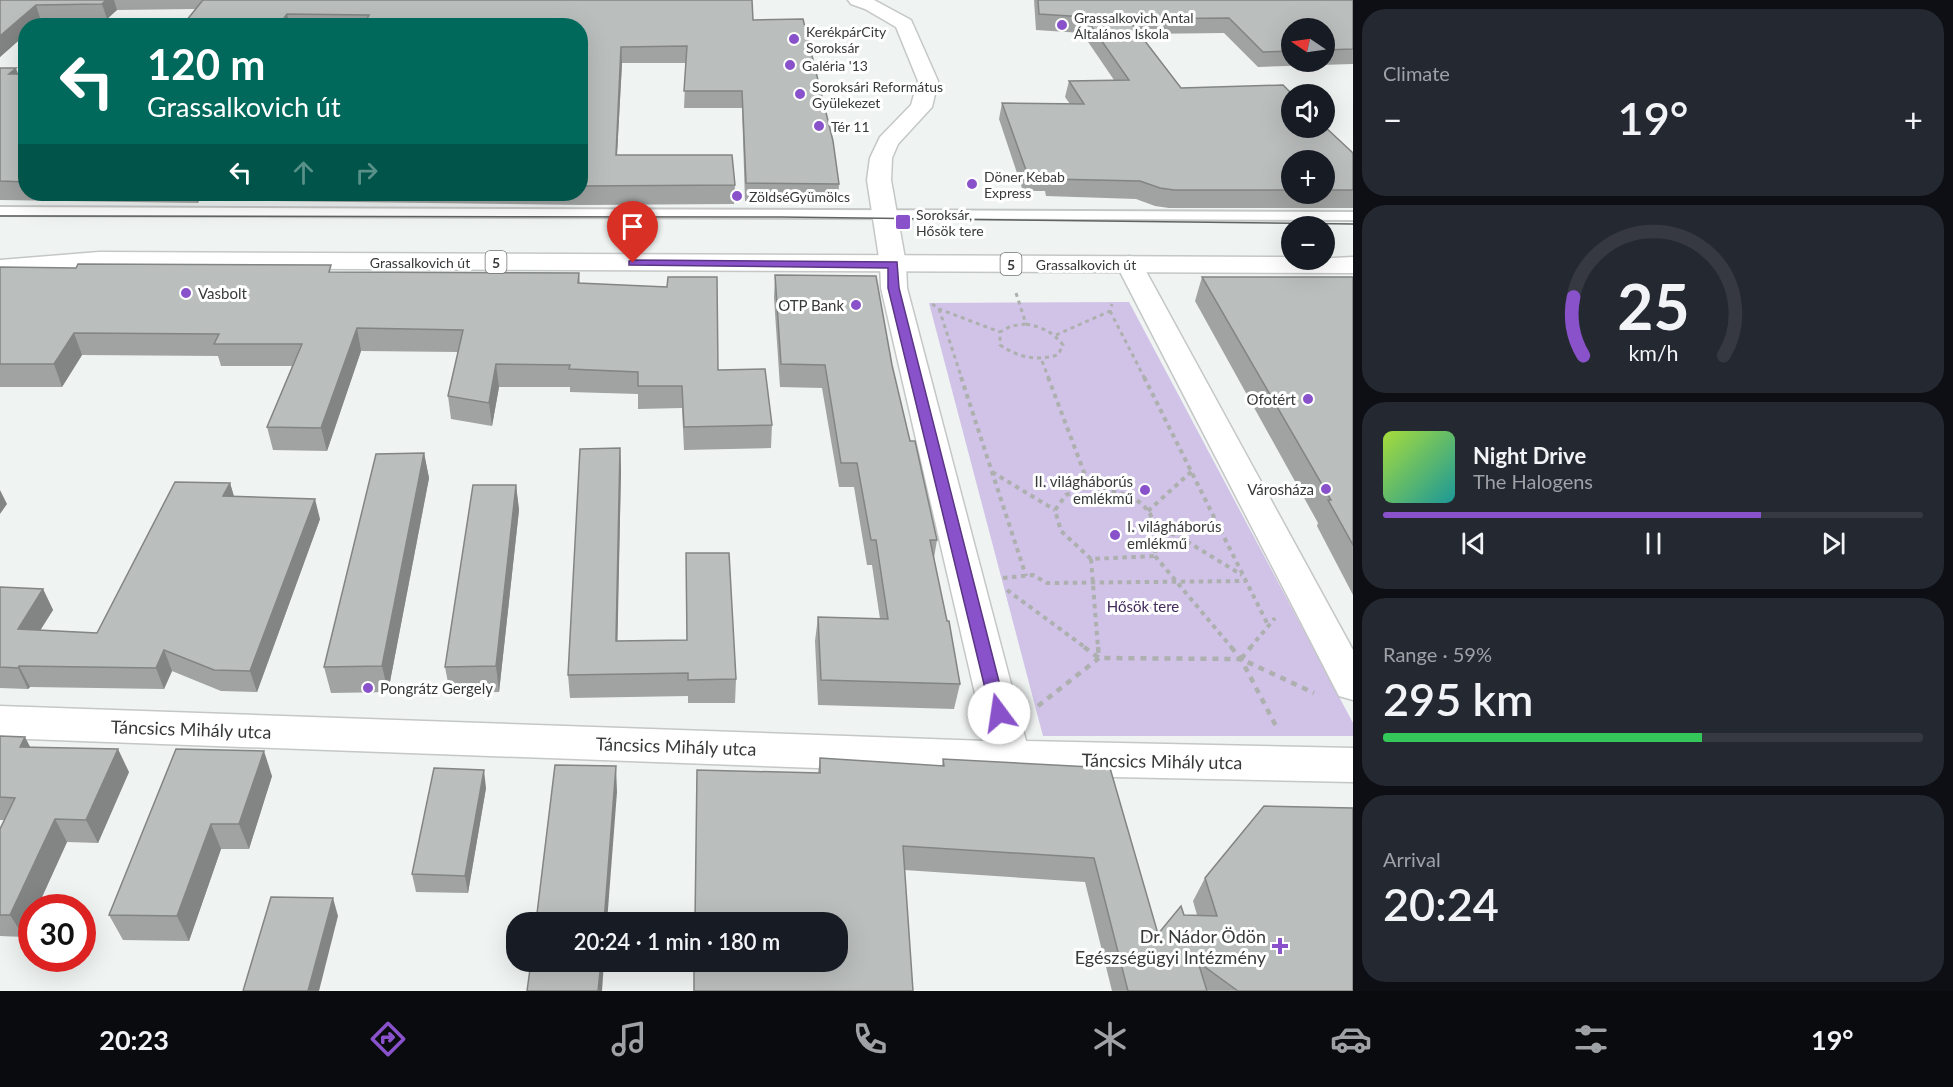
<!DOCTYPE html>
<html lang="en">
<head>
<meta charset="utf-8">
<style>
	body { margin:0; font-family:Lato,sans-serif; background:#242831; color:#f1f3f6; height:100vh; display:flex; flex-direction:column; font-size:22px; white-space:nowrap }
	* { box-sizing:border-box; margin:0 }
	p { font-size:20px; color:#9ea1a6 }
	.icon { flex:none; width:33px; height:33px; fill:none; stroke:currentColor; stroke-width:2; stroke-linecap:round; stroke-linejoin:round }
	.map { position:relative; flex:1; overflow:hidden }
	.sheet { display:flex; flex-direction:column; gap:9px; padding:9px; background:#0d0f14; width:600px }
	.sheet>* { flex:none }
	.banner { position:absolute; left:18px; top:18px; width:570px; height:183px; border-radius:24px; box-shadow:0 6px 24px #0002; background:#00695c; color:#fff; overflow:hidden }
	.needle { width:39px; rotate:283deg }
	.buttons { position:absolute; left:1281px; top:18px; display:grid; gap:12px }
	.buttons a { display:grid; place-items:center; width:54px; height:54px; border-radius:50%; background:#171b24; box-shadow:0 6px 24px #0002; font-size:30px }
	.speed { position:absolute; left:18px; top:894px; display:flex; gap:12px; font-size:30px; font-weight:700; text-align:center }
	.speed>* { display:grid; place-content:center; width:78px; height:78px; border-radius:50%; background:#171b24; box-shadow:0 6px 24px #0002; line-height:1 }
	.speed .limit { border:9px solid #d22; background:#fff; color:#111 }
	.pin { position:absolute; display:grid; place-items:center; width:51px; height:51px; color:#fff; margin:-62px -26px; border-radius:50% 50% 50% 0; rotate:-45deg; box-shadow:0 0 6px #0007 }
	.pin .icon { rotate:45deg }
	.me { position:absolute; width:66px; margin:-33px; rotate:346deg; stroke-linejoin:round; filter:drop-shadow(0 0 4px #0008) }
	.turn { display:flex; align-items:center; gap:21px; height:126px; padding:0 30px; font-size:27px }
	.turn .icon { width:78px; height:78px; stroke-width:2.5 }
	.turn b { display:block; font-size:42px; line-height:51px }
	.lanes { display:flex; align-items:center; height:57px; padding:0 30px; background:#0003; justify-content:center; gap:30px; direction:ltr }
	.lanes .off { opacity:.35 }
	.big { font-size:45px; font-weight:600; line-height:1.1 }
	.sheet .widget { flex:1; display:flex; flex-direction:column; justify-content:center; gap:9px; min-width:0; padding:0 21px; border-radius:24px; background:#242831 }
	.sheet .dial { align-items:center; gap:0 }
	.dial svg { height:156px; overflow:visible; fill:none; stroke:#363941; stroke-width:7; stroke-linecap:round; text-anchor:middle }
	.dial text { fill:#f1f3f6; stroke:none }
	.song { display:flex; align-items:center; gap:18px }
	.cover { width:72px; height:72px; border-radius:9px; background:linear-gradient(135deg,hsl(80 70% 55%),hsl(180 70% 35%)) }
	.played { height:6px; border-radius:3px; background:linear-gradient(90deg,#8952ca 70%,#363941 70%) }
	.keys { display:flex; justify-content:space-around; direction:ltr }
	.heat { display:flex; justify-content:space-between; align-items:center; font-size:33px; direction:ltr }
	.charge { height:9px; border-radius:4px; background:linear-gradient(90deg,#34c759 59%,#363941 0) }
	.trip { position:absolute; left:506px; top:912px; width:342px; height:60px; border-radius:24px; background:#171b24; box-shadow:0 6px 24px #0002; font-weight:600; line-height:60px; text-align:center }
	.menu { display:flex; height:96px; justify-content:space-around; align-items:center; background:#090b0e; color:#9ea1a6 }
	.menu .icon { width:42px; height:42px }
	.menu .selected { color:#8952ca }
	.menu b { font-size:27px; color:#f1f3f6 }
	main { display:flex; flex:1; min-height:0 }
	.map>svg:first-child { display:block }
	.green { fill:#d0c3e7 }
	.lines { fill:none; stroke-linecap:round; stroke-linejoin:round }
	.service-casing { stroke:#c4c7c6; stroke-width:4 }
	.minor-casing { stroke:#c4c7c6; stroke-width:3 }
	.tertiary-casing { stroke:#c4c7c6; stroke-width:3 }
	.primary-casing { stroke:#c4c7c6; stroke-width:3 }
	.path-far2 { stroke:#adb0ae; stroke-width:3; stroke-dasharray:4 4; stroke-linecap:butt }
	.path-far1 { stroke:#adb0ae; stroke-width:4; stroke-dasharray:4.5 4.5; stroke-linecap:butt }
	.path { stroke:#adb0ae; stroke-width:4.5; stroke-dasharray:6 6; stroke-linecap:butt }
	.service { fill:#fff; fill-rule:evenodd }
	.minor { fill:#fff; fill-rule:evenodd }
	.tertiary { fill:#fff; fill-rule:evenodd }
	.primary { fill:#fff; fill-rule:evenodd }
	.tram { stroke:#606362; stroke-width:1.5 }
	.wall { fill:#a0a3a2; fill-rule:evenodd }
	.shaded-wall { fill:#828584 }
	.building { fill:#babebc; stroke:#828584; stroke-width:1.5 }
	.route { fill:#8952ca; stroke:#593583; stroke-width:1.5 }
	.poi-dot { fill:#8952ca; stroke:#fff; stroke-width:2 }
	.labels { text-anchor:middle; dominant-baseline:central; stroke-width:6; stroke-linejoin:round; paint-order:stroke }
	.far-poi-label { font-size:14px; fill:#383a39; stroke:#fff; text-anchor:start }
	.far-street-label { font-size:14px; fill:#383a39; stroke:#fff }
	.shield { fill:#fff; stroke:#747574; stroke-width:1.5 }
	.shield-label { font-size:14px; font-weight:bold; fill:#383a39 }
	.poi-label { font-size:15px; fill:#383a39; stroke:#fff; text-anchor:end }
	.park-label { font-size:15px; fill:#412c5b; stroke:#fff }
	.near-street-label { font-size:18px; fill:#383a39; stroke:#fff }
	.near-poi-label { font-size:18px; fill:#383a39; stroke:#fff; text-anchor:end }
</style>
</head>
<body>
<main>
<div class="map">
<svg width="1353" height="991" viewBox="0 0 1353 991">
	<rect width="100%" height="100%" fill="#eff3f1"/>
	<polygon class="green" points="1129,302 1353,723 1353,736 1043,736 929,303"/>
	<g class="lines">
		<defs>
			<polygon id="service" points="0,207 1353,212 1353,220 0,215"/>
			<g id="minor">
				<polygon points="893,256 902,258 906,264 907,288 1026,741 1353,748 1353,782 1010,775 0,738 0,706 986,741 881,288 880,264 884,258"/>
				<polygon points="1129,256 1138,258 1142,264 1353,650 1353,700 1339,696 1116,264 1120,258"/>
			</g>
			<polygon id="tertiary" points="848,0 874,0 911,20 938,81 932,107 898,144 892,158 891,180 906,264 902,270 893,272 884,270 880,264 867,180 870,158 880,137 911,105 918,81 896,27 865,9 851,4"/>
			<polygon id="primary" points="99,252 1292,257 1292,260 1353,257 1353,273 99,268 0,276 0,260"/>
		</defs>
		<use href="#service" class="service-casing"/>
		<use href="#minor" class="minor-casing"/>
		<use href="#tertiary" class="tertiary-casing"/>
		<use href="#primary" class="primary-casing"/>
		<g class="path-far2">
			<polyline points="1016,293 1026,324"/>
			<polyline points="932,304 939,309 1000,332"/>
			<polyline points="939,309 962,379"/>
			<polyline points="1110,311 1145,379"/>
			<path d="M1026 324C1042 327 1053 332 1063 345L1058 355C1035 361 1020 358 1000 345V332L1011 326Z"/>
			<polyline points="1056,335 1110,311 1112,304"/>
			<polyline points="1042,361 1049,379"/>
		</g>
		<g class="path-far1">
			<polyline points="961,377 1026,576"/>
			<polyline points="1048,377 1090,488"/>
			<polyline points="1144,377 1268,625"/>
			<polyline points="992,472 1055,510"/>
			<path d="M1085 488C1108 488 1142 494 1152 518 1157 530 1155 544 1155 556L1091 559 1061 531 1055 510 1066 495Z"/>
			<polyline points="1148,511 1192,471"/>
			<polyline points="1154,527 1178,536 1242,575"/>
			<polyline points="1155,556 1232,648"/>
			<polyline points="1091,559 1098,648"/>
			<polyline points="1003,578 1033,575 1047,583 1246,581"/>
			<polyline points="1007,590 1086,648"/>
			<polyline points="1250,648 1275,618"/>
		</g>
		<g class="path">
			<polyline points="1084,647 1099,658 1241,659 1314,693"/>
			<polyline points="1098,647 1099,658"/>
			<polyline points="1231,647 1241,659 1276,726"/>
			<polyline points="1241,659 1251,647"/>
			<polyline points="1038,706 1099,658"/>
		</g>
		<use href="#service" class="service"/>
		<use href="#minor" class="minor"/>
		<use href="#tertiary" class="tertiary"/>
		<use href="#primary" class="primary"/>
		<polyline class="tram" points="0,216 781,217 1353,224"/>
	</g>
	<g class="wall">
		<polygon points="0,0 752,0 753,20 839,184 838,202 745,201 742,108 684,108 686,63 622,63 617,155 735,185 734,204 583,205 199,200 198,203 0,200 0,68 18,74 26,74 26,194 580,194 580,26 182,26 195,9 117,10 107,19 41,21 26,26 26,34 0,57"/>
		<path d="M1034 0H1353V64L1258 67 1224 33 1140 34 1181 88 1353 153V208H1169L1155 206 1136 199 1046 196 1045 191H1023L999 119 1002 103 1070 104 1065 97 1069 81 1114 80 1082 33 1036 30ZM1292 28H1324V62H1292ZM1292 160H1324V194H1292Z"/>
		<polygon points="0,267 333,272 579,273 580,283 718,370 772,425 771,448 684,450 682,408 638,409 638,394 570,392 570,387 499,387 492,426 451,419 448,396 458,352 361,351 327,451 273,450 267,427 292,366 221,366 218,356 82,355 62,387 0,387"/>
		<polygon points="775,275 892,365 910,441 937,540 934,558 960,684 954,709 818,705 815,641 818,617 880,619 872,565 867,565 854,487 839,487 822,388 780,387 774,298"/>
		<polygon points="1202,277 1353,277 1353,595 1317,526 1318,523 1195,301"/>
		<polygon points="620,448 621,471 617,641 687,640 686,553 736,679 735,703 688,703 688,696 570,698 568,675"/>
		<polygon points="424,453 429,478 388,692 331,693 324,667"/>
		<polygon points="230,483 234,497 320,519 257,692 221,691 172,671 164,689 30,687 28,689 0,688 0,587 43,589 53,610 40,630 97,633"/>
		<polygon points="516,485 519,510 499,692 450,693 445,667"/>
		<polygon points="0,736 30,747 129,772 98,843 67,842 37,908 32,908 32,921 24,937 0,936 0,829 4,820 0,820"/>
		<polygon points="176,749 272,776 249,849 221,849 189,941 123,940 109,915"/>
		<polygon points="820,758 942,766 943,759 1110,768 1158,934 1184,915 1197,915 1193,901 1205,878 1353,991 1112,991 1085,882 904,870 818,773"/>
		<polygon points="486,788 468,893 416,892 412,874"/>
	</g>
	<g class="shaded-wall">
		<polygon points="106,0 114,0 117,10 107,19 102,4"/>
		<polygon points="36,5 41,21 36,26 26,26 26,34 0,57 0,36"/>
		<polygon points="287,14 290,26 278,26"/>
		<polygon points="621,47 622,63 616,173 616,155"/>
		<polygon points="16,68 22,85 9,74"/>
		<polygon points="195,194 197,194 199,200 198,203"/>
		<polygon points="357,328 361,351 327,451 321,428"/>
		<polygon points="74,333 82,355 62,387 54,364"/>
		<polygon points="496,364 499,387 492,426 489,403"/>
		<polygon points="620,448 621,471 617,665 616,641"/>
		<polygon points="424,453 429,478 388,692 382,666"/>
		<polygon points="230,483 236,503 223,496"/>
		<polygon points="516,485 519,510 499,692 496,666"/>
		<polygon points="0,490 7,504 0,514"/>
		<polygon points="315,499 320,519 257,692 250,671"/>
		<polygon points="43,589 53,610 28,650 18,629"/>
		<polygon points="164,650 172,671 164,689 156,668"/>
		<polygon points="19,666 30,687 28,689 18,668"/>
		<polygon points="25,737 37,760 20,747"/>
		<polygon points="118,749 129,772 98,843 86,820"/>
		<polygon points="264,751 272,776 249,849 239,824"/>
		<polygon points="616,766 617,792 607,922 604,922"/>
		<polygon points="484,770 486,788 468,893 465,876"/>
		<polygon points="55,819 67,842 37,908 32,908 32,921 24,937 10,915"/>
		<polygon points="211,824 221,849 189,941 177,916"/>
		<polygon points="333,898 338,916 319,991 308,991"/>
		<polygon points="601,962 604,962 602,991 598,991"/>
	</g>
	<g class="building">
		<polygon points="0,0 106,0 102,4 36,5 0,36"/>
		<polygon points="203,0 752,0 753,20 803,19 833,141 839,184 746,183 742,91 684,91 687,46 621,47 616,155 732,155 735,185 580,186 580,26 363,26 369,15 287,14 278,26 182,26"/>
		<polygon points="1038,0 1353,0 1353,49 1324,50 1324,28 1292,28 1292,51 1263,52 1229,18 1128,19 1181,88 1283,85 1292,94 1292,128 1324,128 1324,126 1353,153 1353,190 1324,190 1324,160 1292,160 1292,190 1174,190 1160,188 1140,181 1050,179 1048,174 1027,173 1002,103 1084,104 1069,81 1129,80 1085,17 1039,14"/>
		<polygon points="0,68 16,68 9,74 26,74 26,182 0,181"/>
		<polygon points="78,264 331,265 329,272 579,273 578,283 667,287 668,277 717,277 718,370 765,369 772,425 684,427 682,386 638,386 638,372 569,369 570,365 496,364 489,403 448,396 463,330 357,328 321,428 267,427 302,344 214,344 219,334 74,333 54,364 0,364 0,267 76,268"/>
		<polygon points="775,275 876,276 892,365 910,441 915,441 937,540 930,540 947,621 949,621 960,684 821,680 818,617 888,619 876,540 871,540 857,463 841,463 825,365 781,364"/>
		<polygon points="1202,277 1353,277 1353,545 1328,500 1331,500"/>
		<polygon points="620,448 616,641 687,640 686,553 729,553 736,679 688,680 688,673 568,675 580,449"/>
		<polygon points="424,453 382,666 324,667 376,454"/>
		<polygon points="175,482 230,483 223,496 315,499 250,671 214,670 164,650 156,668 19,666 18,668 0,667 0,587 43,589 18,629 97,633"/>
		<polygon points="473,485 516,485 496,666 445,667"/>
		<polygon points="0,736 25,737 20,747 118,749 86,820 55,819 10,915 0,915 0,829 15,798 0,797"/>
		<polygon points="176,749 264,751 239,824 211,824 177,916 109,915"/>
		<polygon points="820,758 944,766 943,759 1110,768 1158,934 1181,906 1184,915 1217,916 1205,878 1264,806 1353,808 1353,991 1238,991 1198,962 1207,991 1128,991 1094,858 903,846 913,991 694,991 694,962 837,962 837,922 695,922 697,770 820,773"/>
		<polygon points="555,765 616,766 604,922 536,922"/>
		<polygon points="434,768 484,770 465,876 412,874"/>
		<polygon points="271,897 333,898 308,991 243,991"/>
		<polygon points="531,962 601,962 598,991 527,991"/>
	</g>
	<polygon class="route" points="633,260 897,262 899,288 1007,713 1004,718 999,720 993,718 991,713 888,288 888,268 629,265 629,261"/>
	<g class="poi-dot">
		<circle cx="1062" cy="25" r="6"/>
		<circle cx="794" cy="39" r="6"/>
		<circle cx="790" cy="65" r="6"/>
		<circle cx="800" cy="94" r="6"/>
		<circle cx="819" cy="126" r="6"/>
		<circle cx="972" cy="184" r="6"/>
		<circle cx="737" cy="196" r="6"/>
		<rect x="895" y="214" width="16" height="16" rx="3"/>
		<circle cx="186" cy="293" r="6"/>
		<circle cx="856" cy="305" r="6"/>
		<circle cx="1308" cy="399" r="6"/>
		<circle cx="1326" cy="489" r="6"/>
		<circle cx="1145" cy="490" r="6"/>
		<circle cx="1115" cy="535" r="6"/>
		<circle cx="368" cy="688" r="6"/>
		<path d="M1277 937h6v6h6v6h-6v6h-6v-6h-6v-6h6z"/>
	</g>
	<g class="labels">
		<g class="far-poi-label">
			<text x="1074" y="17">Grassalkovich Antal<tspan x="1074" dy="16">Általános Iskola</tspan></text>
			<text x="806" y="31">KerékpárCity<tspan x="806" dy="16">Soroksár</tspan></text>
			<text x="802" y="65">Galéria '13</text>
			<text x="812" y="86">Soroksári Református<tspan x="812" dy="16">Gyülekezet</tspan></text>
			<text x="831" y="126">Tér 11</text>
			<text x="984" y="176">Döner Kebab<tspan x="984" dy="16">Express</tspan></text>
			<text x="749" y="196">ZöldséGyümölcs</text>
			<text x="916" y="214">Soroksár,<tspan x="916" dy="16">Hősök tere</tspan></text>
		</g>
		<g class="far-street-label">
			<text x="420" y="262">Grassalkovich út</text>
			<text x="1086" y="264">Grassalkovich út</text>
		</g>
		<g class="shield">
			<rect x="485.5" y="251" width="21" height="22" rx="4.5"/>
			<rect x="1000.5" y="253" width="21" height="22" rx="4.5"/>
		</g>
		<g class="shield-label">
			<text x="496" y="262">5</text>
			<text x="1011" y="264">5</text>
		</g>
		<g class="poi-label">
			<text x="198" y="293" text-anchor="start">Vasbolt</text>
			<text x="844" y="305">OTP Bank</text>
			<text x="1296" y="399">Ofotért</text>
			<text x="1133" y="481">II. világháborús<tspan x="1133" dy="17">emlékmű</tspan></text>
			<text x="1314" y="489">Városháza</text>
			<text x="1127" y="526" text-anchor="start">I. világháborús<tspan x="1127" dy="17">emlékmű</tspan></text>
			<text x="380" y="688" text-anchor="start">Pongrátz Gergely</text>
		</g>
		<g class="park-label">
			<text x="1143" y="606">Hősök tere</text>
		</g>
		<g class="near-street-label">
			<text transform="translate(191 729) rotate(2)">Táncsics Mihály utca</text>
			<text transform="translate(676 746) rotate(2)">Táncsics Mihály utca</text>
			<text transform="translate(1162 761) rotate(1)">Táncsics Mihály utca</text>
		</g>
		<g class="near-poi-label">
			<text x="1266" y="936">Dr. Nádor Ödön<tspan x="1266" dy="21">Egészségügyi Intézmény</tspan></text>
		</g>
	</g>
</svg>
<div class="buttons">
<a><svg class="needle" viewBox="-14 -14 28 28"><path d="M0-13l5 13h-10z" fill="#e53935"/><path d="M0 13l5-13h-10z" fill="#9ea1a6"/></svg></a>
<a><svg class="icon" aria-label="sound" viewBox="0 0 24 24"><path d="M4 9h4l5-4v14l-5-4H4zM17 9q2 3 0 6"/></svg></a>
<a>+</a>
<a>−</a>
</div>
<div class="speed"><div class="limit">30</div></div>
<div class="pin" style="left:633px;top:263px;background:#d93025"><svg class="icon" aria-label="arrive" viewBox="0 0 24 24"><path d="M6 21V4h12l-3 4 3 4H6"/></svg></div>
<svg class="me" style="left:999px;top:713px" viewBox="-20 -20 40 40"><circle r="19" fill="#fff"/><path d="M0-13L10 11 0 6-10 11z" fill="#8952ca"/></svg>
<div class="trip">20:24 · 1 min · 180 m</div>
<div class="banner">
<div class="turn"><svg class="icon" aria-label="left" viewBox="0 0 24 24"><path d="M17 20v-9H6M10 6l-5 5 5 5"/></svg><div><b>120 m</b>Grassalkovich út</div></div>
<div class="lanes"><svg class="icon" aria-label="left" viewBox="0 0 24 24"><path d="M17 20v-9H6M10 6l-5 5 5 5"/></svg><svg class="icon off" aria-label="ahead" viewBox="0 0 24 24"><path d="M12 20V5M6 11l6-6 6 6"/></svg><svg class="icon off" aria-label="right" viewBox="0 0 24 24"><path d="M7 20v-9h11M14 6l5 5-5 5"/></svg></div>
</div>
</div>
<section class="sheet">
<div class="widget"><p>Climate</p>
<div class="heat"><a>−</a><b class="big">19°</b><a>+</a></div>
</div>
<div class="widget dial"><svg viewBox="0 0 100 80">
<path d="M14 69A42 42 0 1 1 86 69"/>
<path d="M14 69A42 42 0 0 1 9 39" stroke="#8952ca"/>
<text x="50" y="56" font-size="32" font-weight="700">25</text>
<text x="50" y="72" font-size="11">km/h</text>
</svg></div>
<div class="widget">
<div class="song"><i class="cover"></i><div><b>Night Drive</b><p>The Halogens</p></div></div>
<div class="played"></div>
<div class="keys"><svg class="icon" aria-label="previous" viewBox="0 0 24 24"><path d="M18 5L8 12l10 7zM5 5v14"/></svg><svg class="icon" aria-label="pause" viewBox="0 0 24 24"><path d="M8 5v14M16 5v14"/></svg><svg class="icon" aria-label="next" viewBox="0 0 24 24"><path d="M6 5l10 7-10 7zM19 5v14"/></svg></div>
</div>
<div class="widget"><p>Range · 59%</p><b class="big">295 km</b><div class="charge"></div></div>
<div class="widget"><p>Arrival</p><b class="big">20:24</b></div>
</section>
</main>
<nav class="menu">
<b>20:23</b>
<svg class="icon selected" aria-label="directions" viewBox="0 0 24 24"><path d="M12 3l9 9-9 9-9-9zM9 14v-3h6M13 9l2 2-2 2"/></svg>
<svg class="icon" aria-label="music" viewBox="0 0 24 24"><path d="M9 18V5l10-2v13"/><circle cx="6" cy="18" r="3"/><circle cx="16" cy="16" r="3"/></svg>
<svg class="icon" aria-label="phone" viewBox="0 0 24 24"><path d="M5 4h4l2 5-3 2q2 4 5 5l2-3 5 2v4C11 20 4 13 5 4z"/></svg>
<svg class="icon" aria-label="climate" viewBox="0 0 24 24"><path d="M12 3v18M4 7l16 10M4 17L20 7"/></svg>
<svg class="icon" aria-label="car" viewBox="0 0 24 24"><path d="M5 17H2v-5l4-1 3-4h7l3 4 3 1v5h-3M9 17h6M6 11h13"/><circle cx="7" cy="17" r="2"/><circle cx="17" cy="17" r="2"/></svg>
<svg class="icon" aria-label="filters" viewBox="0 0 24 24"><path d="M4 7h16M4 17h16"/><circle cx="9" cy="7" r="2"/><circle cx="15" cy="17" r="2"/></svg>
<b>19°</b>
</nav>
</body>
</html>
